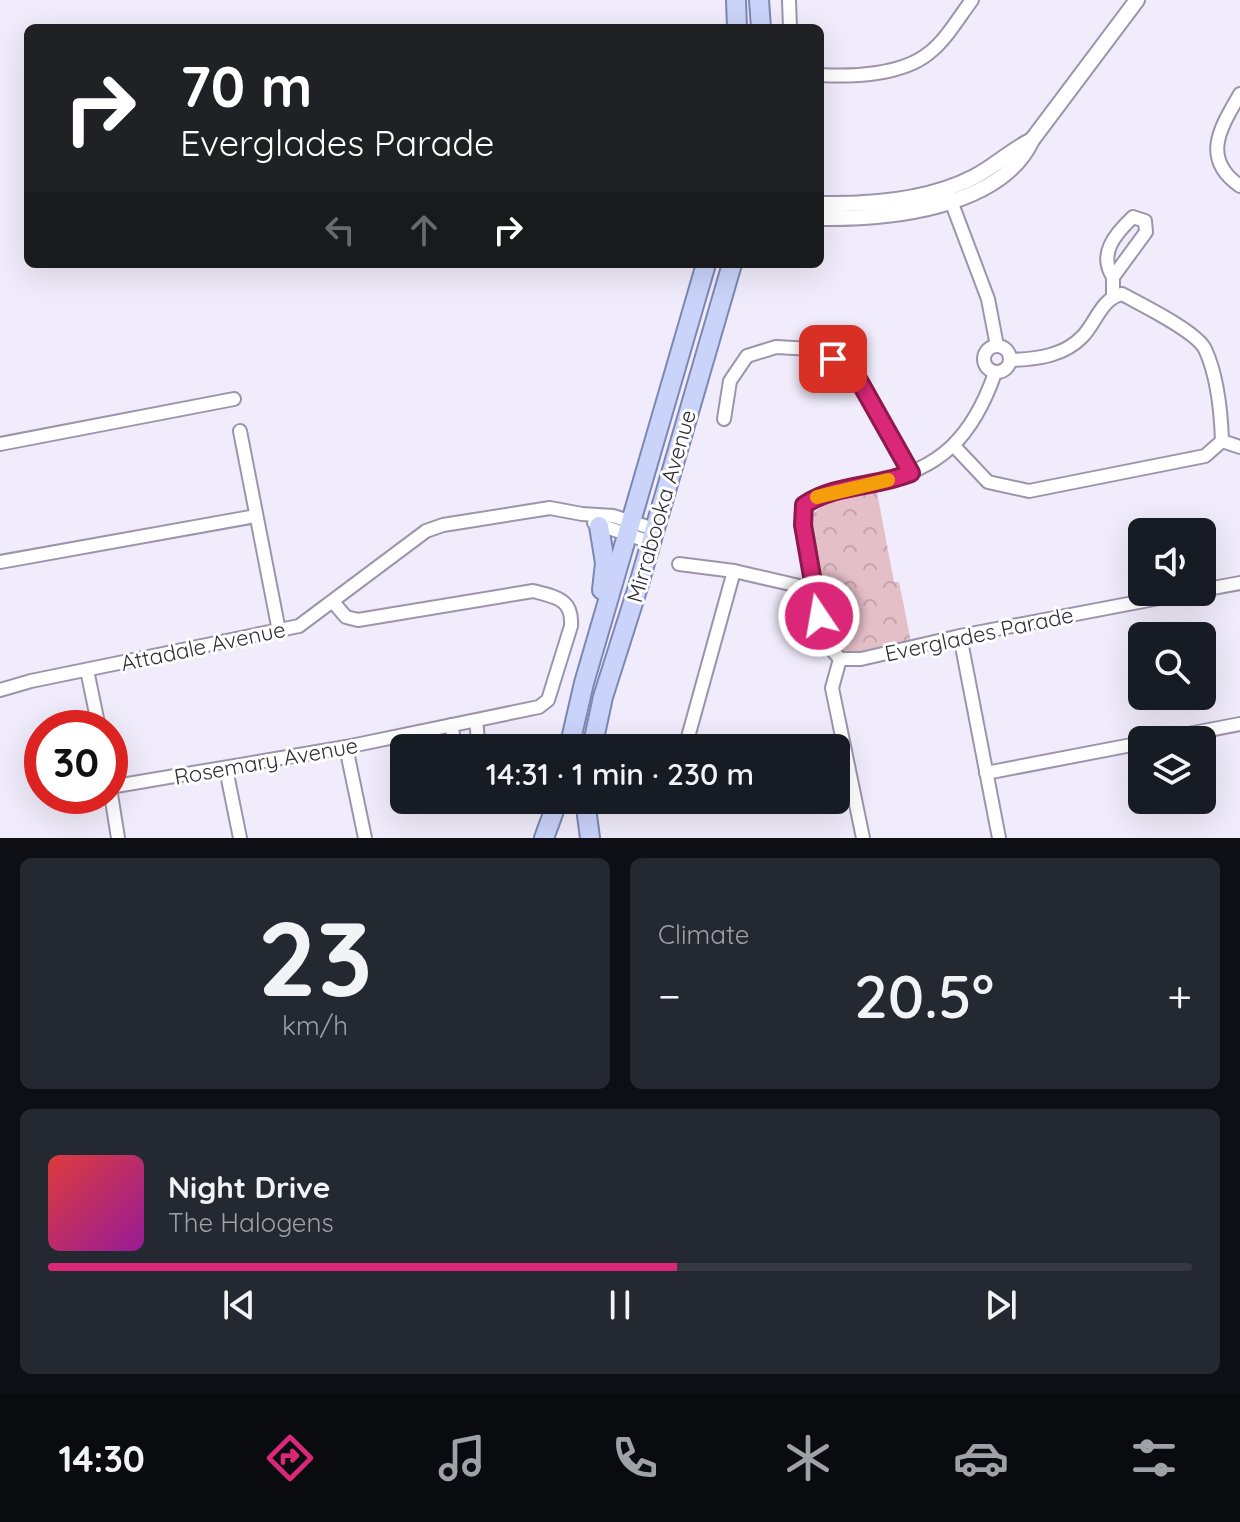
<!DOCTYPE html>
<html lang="en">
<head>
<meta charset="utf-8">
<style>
	body { margin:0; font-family:Quicksand,sans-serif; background:#242831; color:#f1f3f6; height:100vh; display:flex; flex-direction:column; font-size:30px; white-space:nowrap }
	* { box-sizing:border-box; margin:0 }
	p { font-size:26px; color:#9ea1a6 }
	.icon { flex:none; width:44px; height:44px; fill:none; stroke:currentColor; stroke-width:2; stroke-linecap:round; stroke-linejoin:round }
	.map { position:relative; height:838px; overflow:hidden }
	.side { display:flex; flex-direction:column; gap:20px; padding:20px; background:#0d0f14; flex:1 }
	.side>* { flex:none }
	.hud { position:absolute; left:24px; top:24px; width:800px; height:244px; border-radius:12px; box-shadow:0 8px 32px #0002; background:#202124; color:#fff; overflow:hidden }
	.buttons { position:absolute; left:1128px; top:518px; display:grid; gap:16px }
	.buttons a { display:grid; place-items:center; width:88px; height:88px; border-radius:12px; background:#171b24; box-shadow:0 8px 32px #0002; font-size:40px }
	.speed { position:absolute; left:24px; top:710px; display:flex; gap:16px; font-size:40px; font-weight:700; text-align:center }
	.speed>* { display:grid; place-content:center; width:104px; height:104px; border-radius:50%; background:#171b24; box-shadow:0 8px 32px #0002; line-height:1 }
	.speed .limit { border:12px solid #d22; background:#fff; color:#111 }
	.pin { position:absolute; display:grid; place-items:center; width:68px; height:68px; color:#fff; margin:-34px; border-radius:16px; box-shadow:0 4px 12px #0006 }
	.me { position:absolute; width:88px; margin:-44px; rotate:348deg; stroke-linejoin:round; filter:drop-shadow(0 0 6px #0008) }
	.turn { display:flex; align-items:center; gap:28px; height:168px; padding:0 24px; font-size:36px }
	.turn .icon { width:104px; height:104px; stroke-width:2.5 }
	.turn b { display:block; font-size:56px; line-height:68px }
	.lanes { display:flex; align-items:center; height:76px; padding:0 24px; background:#0003; justify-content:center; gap:40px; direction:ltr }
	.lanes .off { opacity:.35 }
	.big { font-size:60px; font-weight:600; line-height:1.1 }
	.side .tile { flex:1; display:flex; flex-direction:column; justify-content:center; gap:12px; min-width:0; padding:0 28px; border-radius:12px; background:#242831 }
	.side .dial { align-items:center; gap:0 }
	.dial b { font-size:104px; line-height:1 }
	.song { display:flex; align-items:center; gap:24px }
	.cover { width:96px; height:96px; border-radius:12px; background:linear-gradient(135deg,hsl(0 70% 55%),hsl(300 70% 35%)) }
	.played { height:8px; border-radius:4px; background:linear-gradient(90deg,#db2777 55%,#363941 55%) }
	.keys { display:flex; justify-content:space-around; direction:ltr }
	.heat { display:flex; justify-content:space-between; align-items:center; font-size:44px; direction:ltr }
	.side .tiles { flex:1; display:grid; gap:20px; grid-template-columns:1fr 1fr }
	.tile:last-child { grid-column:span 2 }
	.trip { position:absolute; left:390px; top:734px; width:460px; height:80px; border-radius:12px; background:#171b24; box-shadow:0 8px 32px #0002; font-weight:600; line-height:80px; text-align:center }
	.dock { display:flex; height:128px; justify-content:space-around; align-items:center; background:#090b0e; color:#9ea1a6 }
	.dock .icon { width:56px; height:56px }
	.dock .active { color:#db2777 }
	.dock b { font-size:36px; color:#f1f3f6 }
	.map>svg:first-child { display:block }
	.forest { fill:url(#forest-crowns) }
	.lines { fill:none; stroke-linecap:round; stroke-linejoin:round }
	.minor-casing { stroke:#9d94ac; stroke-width:16 }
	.tertiary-casing { stroke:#9d94ac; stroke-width:18 }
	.primary-casing { stroke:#7d87b3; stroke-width:22 }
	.minor { stroke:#fff; stroke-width:12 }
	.tertiary { stroke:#fff; stroke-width:14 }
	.primary { stroke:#cad4fa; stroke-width:18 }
	.route-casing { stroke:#8e194d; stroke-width:20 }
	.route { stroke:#db2777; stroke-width:14 }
	.slow { stroke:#f59e0b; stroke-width:14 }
	.labels { text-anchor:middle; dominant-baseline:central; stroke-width:6; stroke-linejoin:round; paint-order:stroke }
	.street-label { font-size:22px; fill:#302d36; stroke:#fff }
</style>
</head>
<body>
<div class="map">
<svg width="1240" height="838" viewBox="0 0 1240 838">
	<defs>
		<pattern id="forest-crowns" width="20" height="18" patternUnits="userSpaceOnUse" patternTransform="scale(2)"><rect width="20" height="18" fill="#e5bfc7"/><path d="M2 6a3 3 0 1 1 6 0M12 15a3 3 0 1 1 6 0" fill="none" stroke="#c5a4ac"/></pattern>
	</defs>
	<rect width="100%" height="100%" fill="#f1ecfb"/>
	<polygon class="forest" points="877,492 894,582 899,582 911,642 861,654 844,655 830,640 818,588 808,525 812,515 828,501"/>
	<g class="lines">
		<defs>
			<g id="minor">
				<polyline points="789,0 790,28"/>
				<path d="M820 75C853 77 902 75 929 53 946 40 959 17 972 0"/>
				<path d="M1240 94C1221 127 1200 158 1240 186"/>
				<polyline points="948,193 988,299 997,346"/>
				<path d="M1113 277C1098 254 1115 234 1133 217L1145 221 1146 232 1113 277V296"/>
				<circle cx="997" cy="359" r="13"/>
				<path d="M995 373C973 436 941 470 874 483 848 489 826 490 804 505L803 525 812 589 826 643 840 659H861L960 636 1191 592"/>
				<polyline points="724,419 730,381 747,356 776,347 813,349 853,370 911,473"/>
				<polyline points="240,431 279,631"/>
				<polyline points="1222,441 1240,447"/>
				<polyline points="0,444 234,399"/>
				<path d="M954 446 988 482 1029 491 1205 456 1222 441C1221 411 1218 377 1205 349 1196 331 1140 304 1122 294 1102 298 1096 322 1083 336 1064 356 1038 359 1011 360"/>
				<polyline points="594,523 650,542"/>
				<polyline points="0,562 256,516"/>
				<polyline points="679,564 734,571"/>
				<polyline points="1202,590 1240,583"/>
				<polyline points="960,636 999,838"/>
				<polyline points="840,659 832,688 863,838"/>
				<polyline points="87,670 99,728"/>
				<polyline points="0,690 31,681 299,626 426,531 443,525 550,508 582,514 613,516 654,529"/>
				<polyline points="476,721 479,748"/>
				<polyline points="451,725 456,748"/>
				<polyline points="1157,740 1240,724"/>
				<polyline points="346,747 365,838"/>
				<polyline points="685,748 734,571 812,589"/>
				<polyline points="226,769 240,838"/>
				<polyline points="986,773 1142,743"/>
				<path d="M110 787 346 747 539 707 548 700 571 626C573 599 556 597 533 591L358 620 346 617 333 602"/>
				<polyline points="110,788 118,838"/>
			</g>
			<g id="tertiary">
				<path d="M820 204C871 205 928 201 974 177 995 166 1011 150 1032 140"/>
				<path d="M820 218C887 219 1000 209 1032 140L1137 0"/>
			</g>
			<g id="primary">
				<polyline points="736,0 737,28"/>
				<polyline points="759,0 761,28"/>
				<polyline points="599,526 605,563 602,590"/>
				<polyline points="569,748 584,683 706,264"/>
				<polyline points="592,748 603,697 638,587 732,264"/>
				<polyline points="585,800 590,838"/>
				<polyline points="544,838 558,800"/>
			</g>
		</defs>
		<use href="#minor" class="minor-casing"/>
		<use href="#tertiary" class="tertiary-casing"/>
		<use href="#primary" class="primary-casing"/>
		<use href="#minor" class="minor"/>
		<use href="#tertiary" class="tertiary"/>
		<use href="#primary" class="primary"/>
	</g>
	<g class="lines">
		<defs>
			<path id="route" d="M819 616 803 525 804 505C835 484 877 487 911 473L853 370 833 359"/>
		</defs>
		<use href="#route" class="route-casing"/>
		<use href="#route" class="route"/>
		<polyline class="slow" points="817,497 888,480"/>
	</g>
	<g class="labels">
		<g class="street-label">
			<text transform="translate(661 506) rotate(-74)">Mirrabooka Avenue</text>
			<text transform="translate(979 634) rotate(-12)">Everglades Parade</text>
			<text transform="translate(203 646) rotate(-12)">Attadale Avenue</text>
			<text transform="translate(266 761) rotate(-10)">Rosemary Avenue</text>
		</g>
	</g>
</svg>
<div class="buttons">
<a><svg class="icon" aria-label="sound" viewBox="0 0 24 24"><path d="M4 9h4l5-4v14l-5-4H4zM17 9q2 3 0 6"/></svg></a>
<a><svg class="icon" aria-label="search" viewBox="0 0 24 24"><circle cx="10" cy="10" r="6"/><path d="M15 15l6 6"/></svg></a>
<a><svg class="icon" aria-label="layers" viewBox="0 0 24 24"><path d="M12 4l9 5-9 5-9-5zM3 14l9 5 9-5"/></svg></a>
</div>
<div class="speed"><div class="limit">30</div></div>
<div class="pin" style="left:833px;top:359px;background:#d93025"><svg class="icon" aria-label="arrive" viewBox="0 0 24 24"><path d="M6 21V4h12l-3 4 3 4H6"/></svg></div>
<svg class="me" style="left:819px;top:616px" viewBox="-20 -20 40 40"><circle r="17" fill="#db2777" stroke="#fff" stroke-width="3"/><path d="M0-11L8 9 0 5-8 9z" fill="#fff"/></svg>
<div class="trip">14:31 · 1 min · 230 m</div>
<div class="hud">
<div class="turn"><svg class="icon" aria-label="right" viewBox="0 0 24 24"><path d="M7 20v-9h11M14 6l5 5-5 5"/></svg><div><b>70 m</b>Everglades Parade</div></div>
<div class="lanes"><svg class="icon off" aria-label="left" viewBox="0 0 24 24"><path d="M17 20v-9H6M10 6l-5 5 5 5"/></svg><svg class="icon off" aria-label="ahead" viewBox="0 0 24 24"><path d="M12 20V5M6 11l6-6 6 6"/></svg><svg class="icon" aria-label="right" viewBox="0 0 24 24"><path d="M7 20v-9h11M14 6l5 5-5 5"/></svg></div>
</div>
</div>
<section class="side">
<div class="tiles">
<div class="tile dial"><b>23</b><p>km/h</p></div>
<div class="tile"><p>Climate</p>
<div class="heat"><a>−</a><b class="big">20.5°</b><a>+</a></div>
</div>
<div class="tile">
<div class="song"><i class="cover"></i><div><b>Night Drive</b><p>The Halogens</p></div></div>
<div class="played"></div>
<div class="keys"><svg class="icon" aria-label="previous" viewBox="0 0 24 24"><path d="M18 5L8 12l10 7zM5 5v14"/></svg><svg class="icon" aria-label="pause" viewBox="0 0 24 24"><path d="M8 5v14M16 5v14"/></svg><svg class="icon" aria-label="next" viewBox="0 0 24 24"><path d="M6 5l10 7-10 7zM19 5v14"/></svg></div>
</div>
</div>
</section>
<nav class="dock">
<b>14:30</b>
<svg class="icon active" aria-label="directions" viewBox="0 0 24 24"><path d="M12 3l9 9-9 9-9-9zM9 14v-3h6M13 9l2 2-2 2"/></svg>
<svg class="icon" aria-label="music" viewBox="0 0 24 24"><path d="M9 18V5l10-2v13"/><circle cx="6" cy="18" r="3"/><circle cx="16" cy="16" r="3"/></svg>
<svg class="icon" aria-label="phone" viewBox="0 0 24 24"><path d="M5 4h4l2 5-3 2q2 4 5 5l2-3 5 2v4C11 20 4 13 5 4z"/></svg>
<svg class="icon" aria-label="climate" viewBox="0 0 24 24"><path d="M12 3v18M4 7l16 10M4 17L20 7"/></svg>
<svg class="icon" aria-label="car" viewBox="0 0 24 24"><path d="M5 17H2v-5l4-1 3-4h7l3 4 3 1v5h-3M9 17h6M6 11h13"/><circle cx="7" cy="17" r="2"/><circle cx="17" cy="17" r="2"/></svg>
<svg class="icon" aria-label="filters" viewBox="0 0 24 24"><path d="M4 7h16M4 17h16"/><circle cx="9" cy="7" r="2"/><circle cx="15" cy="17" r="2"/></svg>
</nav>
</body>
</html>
